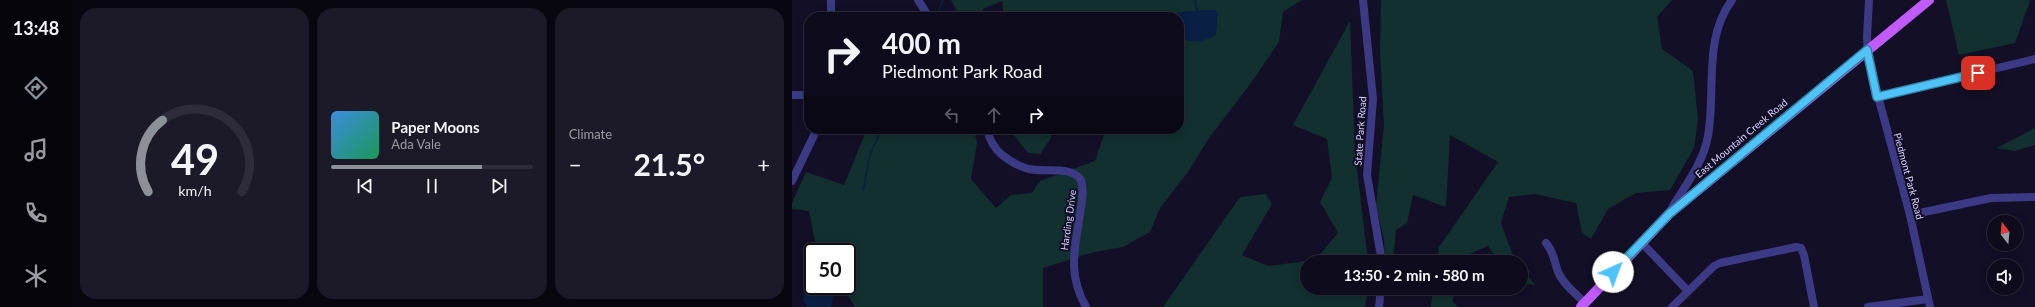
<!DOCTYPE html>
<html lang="en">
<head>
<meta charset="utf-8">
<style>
	body { margin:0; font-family:Lato,sans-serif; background:#1c1929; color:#f1f3f6; height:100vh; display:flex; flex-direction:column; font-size:15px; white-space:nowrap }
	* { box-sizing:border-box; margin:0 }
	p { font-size:13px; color:#9b9ba3 }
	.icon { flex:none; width:22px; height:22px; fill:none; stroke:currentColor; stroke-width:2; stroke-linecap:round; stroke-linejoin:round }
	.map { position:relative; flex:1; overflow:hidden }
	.drawer { display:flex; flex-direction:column; gap:8px; padding:8px; background:#08060f; width:720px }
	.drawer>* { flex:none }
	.hud { position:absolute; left:12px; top:12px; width:380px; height:122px; border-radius:16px; box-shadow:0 2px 10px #0003,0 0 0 1px #2e2b3b; background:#0e0b1c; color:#f1f3f6; overflow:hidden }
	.needle { width:26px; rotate:344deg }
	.buttons { position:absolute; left:1195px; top:215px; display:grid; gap:8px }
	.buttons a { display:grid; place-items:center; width:36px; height:36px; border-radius:50%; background:#0e0b1c; box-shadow:0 2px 10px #0003,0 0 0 1px #2e2b3b; font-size:20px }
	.speed { position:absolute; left:12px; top:243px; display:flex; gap:8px; font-size:20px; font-weight:700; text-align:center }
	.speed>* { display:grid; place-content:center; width:52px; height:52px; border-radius:50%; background:#0e0b1c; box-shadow:0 2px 10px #0003,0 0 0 1px #2e2b3b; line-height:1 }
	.speed .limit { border:2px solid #111; border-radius:6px; background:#fff; color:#111 }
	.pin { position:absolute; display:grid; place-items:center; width:34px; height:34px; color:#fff; margin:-17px; border-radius:8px; box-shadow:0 2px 6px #0006 }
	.me { position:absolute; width:44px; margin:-22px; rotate:43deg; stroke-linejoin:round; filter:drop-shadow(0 0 3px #0008) }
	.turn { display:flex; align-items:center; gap:14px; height:84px; padding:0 12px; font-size:18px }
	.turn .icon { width:52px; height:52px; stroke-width:2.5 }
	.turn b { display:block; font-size:28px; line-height:34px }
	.lanes { display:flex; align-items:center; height:38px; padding:0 12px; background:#0003; justify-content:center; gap:20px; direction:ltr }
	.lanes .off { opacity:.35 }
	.big { font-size:30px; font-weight:700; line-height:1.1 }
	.drawer .tile { flex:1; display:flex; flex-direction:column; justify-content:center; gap:6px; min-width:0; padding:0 14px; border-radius:16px; background:#1c1929 }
	.drawer .dial { align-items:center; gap:0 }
	.dial svg { height:104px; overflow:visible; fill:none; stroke:#2e2b3b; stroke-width:7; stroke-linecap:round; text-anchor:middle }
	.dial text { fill:#f1f3f6; stroke:none }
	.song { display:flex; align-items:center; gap:12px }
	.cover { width:48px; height:48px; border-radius:6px; background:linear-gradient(135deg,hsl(210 70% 55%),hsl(150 70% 35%)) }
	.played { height:4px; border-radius:2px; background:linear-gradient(90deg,#8c9099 75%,#2e2b3b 75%) }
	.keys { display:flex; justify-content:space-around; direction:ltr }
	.heat { display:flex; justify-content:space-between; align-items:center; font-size:22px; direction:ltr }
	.drawer .tiles { flex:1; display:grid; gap:8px; grid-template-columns:repeat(3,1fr) }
	.trip { position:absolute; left:508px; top:255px; width:228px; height:40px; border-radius:20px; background:#0e0b1c; box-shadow:0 2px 10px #0003,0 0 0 1px #2e2b3b; font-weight:700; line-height:40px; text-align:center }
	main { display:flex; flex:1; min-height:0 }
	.tabs { display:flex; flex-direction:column; width:72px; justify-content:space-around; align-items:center; background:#06040b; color:#9b9ba3 }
	.tabs .icon { width:28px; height:28px }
	.tabs .current { color:#8c9099 }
	.tabs b { font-size:18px; color:#f1f3f6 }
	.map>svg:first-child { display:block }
	.green { fill:#12302f }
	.water { fill:#0a1f44 }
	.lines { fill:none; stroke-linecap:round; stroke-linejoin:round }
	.stream { stroke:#0a1f44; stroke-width:1.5 }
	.minor { stroke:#3d3a85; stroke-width:8 }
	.major { stroke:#c25bff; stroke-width:10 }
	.route-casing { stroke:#337fa1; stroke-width:10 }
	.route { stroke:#4fc3f7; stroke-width:7 }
	.labels { text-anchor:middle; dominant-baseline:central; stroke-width:4; stroke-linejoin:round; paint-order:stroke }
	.street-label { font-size:10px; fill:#d9d4ff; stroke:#130f26 }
</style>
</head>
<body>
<main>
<nav class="tabs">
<b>13:48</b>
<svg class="icon current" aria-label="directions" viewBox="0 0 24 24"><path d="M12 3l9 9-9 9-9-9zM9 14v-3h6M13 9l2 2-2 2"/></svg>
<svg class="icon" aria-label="music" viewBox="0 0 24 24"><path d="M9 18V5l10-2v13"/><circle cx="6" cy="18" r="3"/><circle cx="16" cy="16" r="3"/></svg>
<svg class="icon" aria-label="phone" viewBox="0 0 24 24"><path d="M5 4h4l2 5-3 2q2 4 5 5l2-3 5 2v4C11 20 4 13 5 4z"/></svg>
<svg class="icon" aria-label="climate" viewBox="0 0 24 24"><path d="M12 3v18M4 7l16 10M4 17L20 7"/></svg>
</nav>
<section class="drawer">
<div class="tiles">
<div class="tile dial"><svg viewBox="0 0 100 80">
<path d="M14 69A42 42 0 1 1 86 69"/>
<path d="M14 69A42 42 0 0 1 25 14" stroke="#8c9099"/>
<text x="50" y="56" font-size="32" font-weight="700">49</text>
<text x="50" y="72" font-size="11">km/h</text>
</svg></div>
<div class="tile">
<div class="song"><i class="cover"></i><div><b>Paper Moons</b><p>Ada Vale</p></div></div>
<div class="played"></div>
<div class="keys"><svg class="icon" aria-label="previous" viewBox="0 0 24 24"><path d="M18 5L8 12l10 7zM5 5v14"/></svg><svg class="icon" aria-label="pause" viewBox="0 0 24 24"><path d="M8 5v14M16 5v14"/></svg><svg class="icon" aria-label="next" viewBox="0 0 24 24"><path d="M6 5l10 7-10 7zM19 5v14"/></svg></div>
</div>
<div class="tile"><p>Climate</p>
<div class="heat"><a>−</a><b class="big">21.5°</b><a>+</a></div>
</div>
</div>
</section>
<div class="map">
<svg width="1243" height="307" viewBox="0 0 1243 307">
	<rect width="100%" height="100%" fill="#130f26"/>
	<g class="green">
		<polygon points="159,0 510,0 491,12 487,42 456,87 417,138 396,172 368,208 358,232 331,247 298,253 251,268 251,307 63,307 50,286 55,286 55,252 30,252 23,241 17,211 0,209 0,203 14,172 52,185 75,129 182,129 185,143 179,179 204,208 219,195 240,193 248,181 303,161 314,129 387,129 387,17 212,17 210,1 191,9 191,17 168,17"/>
		<polygon points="589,0 880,0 865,17 870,49 901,71 906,119 902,148 878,190 844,193 816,209 799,239 790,233 784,203 743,194 717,197 709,223 720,253 726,262 707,262 696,246 671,257 669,262 645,262 647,247 706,162 658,135 654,207 621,195 615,223 604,230 601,262 593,262 592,239 584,206 592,125 588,53"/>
		<polygon points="1154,0 1237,0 1238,1 1223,43 1167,55"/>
		<polygon points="558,21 563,152 576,262 515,262 515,288 576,288 573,307 371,307 448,197 474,194 480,204 450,255 476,266 523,260 546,233 528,202 540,178 535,139 501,125"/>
		<polygon points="1243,128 1243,145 1223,151 1205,148"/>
		<polygon points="217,129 260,129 259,138 248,154 236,153"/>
		<polygon points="729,266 743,285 729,283"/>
		<polygon points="641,288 662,288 661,302 666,307 639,307"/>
	</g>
	<g class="water">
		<path d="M415 10H423L426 13 424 35C412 42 398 44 387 37V17H381L382 15 387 12Z"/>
		<path d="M31 286 38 287C43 293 41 300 39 307H15L11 300 12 294 18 290Z"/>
	</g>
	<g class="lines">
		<g class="stream">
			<polyline points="403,0 405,11"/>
			<polyline points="144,17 151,0"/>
			<polyline points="71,190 78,154 90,129"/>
		</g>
		<g class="minor">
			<polyline points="126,0 137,17"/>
			<polyline points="571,0 581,99 575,175 590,262"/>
			<polyline points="1077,0 1075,37 1076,59 1118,215 1138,307"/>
			<polyline points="39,17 39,0"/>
			<polyline points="0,95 17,95"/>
			<polyline points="1085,97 1243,59"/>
			<path d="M195 129C197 139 202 148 210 155 218 161 227 167 237 169 253 173 279 165 289 180 292 191 290 202 288 214 283 249 275 273 294 307"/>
			<polyline points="0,181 25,129"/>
			<path d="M878 211C892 187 911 164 916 136 924 91 911 38 940 0"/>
			<polyline points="1118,215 1199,198 1243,197"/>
			<polyline points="849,242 896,291"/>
			<path d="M754 243C762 252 762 261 766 272 771 284 784 294 793 303"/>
			<polyline points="587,307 589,288"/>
			<polyline points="880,307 922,266 928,263 1004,247 1009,248 1012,255 1022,307"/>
			<polyline points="1076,307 1136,299"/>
		</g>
		<polyline class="major" points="789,307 877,214 1137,0"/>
	</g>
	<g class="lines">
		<defs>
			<polyline id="route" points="821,272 877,214 1075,50 1085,97 1186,73"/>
		</defs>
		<use href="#route" class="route-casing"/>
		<use href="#route" class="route"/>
	</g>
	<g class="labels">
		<g class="street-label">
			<text transform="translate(568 131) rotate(-86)">State Park Road</text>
			<text transform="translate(949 138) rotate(-40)">East Mountain Creek Road</text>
			<text transform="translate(1117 176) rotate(75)">Piedmont Park Road</text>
			<text transform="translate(276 220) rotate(-82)">Harding Drive</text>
		</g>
	</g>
</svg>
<div class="buttons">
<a><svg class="needle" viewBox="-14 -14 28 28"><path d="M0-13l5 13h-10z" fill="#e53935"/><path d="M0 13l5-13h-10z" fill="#9b9ba3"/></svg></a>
<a><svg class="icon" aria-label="sound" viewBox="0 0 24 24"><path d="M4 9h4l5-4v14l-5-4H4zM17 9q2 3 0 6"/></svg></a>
</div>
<div class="speed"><div class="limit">50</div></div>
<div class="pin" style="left:1186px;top:73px;background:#d93025"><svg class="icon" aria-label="arrive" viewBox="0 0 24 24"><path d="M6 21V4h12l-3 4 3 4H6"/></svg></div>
<svg class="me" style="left:821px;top:272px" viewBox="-20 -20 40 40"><circle r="19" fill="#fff"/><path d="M0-13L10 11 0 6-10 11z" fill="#4fc3f7"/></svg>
<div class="trip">13:50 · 2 min · 580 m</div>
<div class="hud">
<div class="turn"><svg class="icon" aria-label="right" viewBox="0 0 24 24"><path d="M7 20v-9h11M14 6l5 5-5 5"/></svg><div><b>400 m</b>Piedmont Park Road</div></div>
<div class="lanes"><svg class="icon off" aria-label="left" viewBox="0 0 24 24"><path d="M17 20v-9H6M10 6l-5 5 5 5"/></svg><svg class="icon off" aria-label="ahead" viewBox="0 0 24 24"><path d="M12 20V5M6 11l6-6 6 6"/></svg><svg class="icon" aria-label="right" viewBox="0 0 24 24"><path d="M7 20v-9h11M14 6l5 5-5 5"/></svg></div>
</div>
</div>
</main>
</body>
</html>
